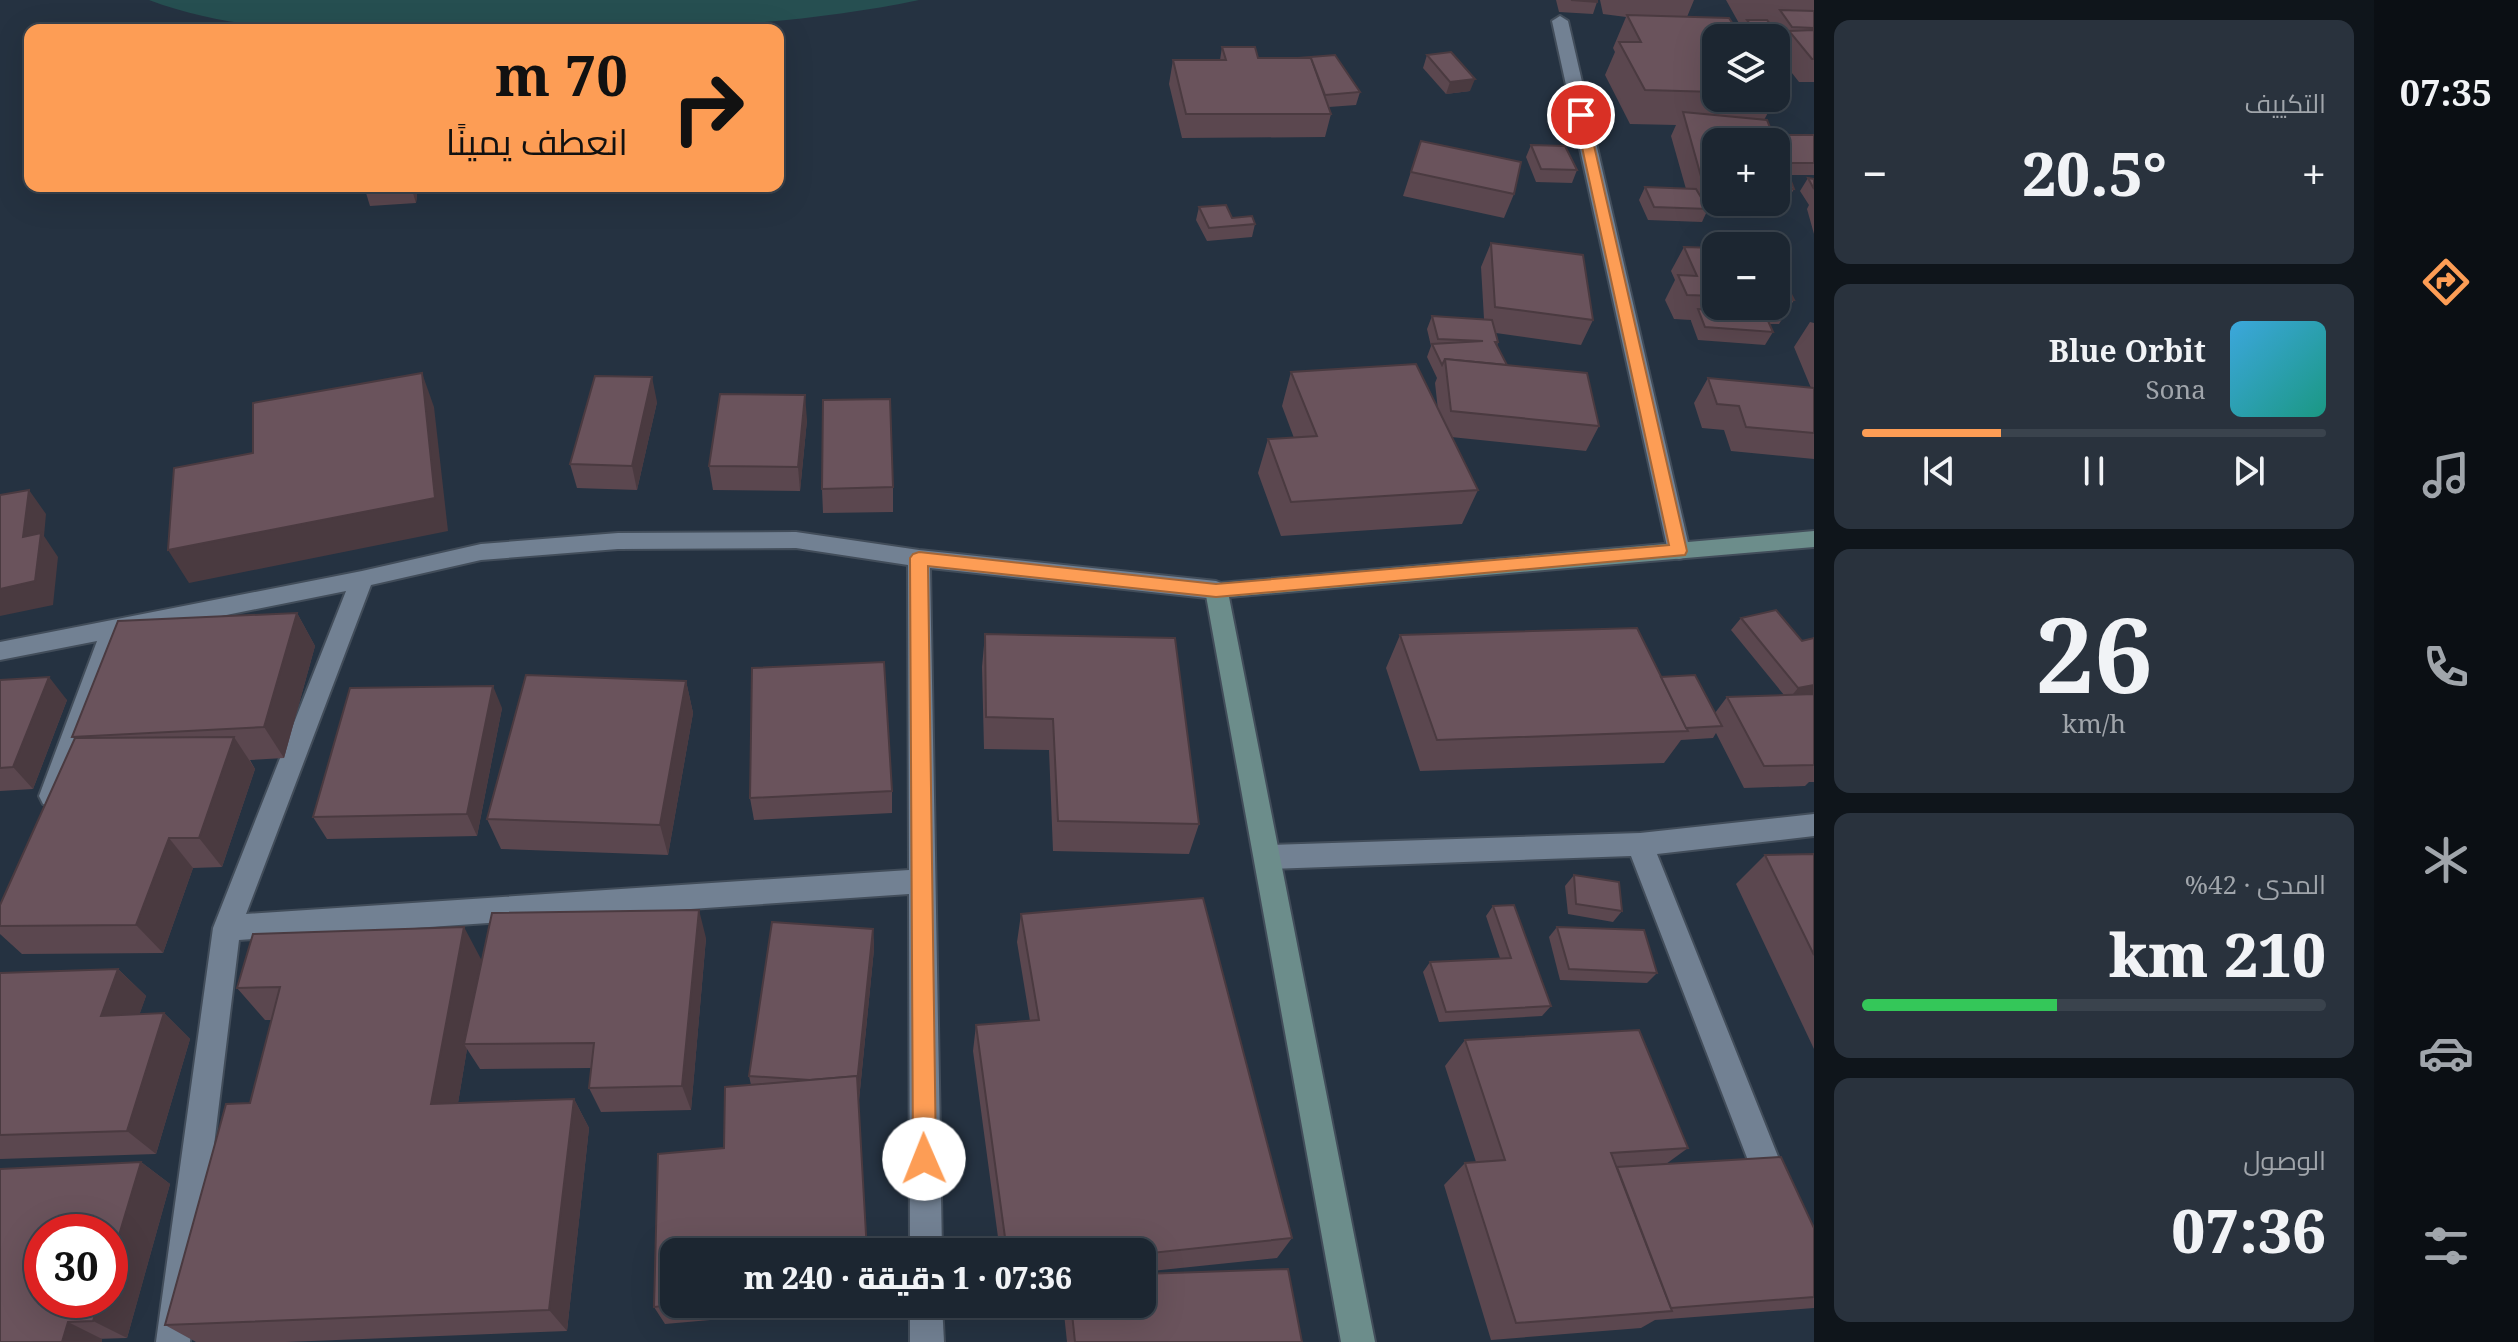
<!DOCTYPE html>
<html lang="ar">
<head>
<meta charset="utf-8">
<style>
	body { margin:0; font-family:"Noto Serif",Cairo,serif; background:#29323d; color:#f1f3f6; direction:rtl; height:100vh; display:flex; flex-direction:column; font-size:30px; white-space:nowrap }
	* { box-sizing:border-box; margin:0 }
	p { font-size:26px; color:#a0a5ab }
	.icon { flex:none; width:44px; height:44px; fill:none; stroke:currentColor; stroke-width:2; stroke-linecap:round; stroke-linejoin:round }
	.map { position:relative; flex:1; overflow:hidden; direction:ltr }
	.details { display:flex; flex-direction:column; gap:20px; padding:20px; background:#0f151b; width:560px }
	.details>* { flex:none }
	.top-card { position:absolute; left:24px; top:24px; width:760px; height:168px; border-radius:16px; box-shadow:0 8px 32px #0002,0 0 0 2px #3a434d; direction:rtl; background:#fd9d55; color:#111; overflow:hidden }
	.fabs { position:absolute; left:1702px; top:24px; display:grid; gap:16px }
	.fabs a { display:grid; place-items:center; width:88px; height:88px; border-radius:16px; background:#1c2631; box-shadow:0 8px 32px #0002,0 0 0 2px #3a434d; font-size:40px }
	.speed { position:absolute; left:24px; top:1214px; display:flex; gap:16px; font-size:40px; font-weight:700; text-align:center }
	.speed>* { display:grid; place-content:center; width:104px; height:104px; border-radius:50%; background:#1c2631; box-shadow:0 8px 32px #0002,0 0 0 2px #3a434d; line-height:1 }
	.speed .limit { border:12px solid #d22; background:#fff; color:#111 }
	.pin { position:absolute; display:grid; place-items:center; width:68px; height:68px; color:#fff; margin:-34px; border:4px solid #fff; border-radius:50%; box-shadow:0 2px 8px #0007 }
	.me { position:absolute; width:88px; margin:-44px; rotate:359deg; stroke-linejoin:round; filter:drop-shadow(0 0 6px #0008) }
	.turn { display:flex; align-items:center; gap:28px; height:168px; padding:0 24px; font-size:36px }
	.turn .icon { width:104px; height:104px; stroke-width:2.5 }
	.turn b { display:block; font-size:56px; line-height:68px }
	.big { font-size:60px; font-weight:800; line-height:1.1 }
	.details .card { flex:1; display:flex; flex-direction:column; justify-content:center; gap:12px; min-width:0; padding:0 28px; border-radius:16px; background:#29323d }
	.details .dial { align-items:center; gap:0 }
	.dial b { font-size:104px; line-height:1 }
	.song { display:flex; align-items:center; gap:24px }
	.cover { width:96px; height:96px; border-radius:12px; background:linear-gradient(135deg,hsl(200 70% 55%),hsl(170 70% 35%)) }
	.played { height:8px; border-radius:4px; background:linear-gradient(90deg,#fd9d55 30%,#3a434d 30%) }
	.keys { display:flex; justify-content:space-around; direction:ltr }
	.heat { display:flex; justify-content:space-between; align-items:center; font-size:44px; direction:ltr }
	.charge { height:12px; border-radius:6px; background:linear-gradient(90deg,#34c759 42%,#3a434d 0) }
	.trip { position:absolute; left:660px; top:1238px; width:496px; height:80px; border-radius:16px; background:#1c2631; box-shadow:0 8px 32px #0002,0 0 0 2px #3a434d; font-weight:800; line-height:80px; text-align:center; direction:rtl }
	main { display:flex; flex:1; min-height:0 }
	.tabs { display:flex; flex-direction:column; width:144px; justify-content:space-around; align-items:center; background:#0b0f14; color:#a0a5ab }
	.tabs .icon { width:56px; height:56px }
	.tabs .on { color:#fd9d55 }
	.tabs b { font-size:36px; color:#f1f3f6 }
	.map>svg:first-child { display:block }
	.water { fill:#264f51 }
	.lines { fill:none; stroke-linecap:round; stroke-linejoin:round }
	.street-casing { stroke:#424d5a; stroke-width:4 }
	.secondary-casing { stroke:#424d5a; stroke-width:4 }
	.street { fill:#728193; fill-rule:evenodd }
	.secondary { fill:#6c8d8b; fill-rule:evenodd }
	.wall { fill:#5b474f; fill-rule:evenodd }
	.shaded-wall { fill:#4a3a40 }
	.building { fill:#6a535c; stroke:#4a3a40; stroke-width:2 }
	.route { fill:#fd9d55; stroke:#a46637; stroke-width:2 }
</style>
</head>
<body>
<main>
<nav class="tabs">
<b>07:35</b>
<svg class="icon on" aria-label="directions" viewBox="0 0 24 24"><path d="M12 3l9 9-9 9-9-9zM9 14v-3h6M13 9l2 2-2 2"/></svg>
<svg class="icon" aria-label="music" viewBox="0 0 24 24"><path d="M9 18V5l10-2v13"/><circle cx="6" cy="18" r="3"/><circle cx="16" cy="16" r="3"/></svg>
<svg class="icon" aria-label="phone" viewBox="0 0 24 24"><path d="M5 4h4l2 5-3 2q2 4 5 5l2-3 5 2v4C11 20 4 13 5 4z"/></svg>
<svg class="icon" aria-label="climate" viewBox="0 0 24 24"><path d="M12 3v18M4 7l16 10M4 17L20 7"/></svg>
<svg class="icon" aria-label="car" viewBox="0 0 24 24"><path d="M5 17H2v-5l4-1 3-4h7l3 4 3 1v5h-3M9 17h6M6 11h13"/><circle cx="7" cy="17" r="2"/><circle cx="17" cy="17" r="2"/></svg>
<svg class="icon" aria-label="filters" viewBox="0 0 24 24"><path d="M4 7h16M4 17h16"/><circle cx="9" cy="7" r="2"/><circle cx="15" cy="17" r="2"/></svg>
</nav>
<section class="details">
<div class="card"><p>التكييف</p>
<div class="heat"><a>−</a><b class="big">20.5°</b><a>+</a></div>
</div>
<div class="card">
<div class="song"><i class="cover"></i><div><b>Blue Orbit</b><p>Sona</p></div></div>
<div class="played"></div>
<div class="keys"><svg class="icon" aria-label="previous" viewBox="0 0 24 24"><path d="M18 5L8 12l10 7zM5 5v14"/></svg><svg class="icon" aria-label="pause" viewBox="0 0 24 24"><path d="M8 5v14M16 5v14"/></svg><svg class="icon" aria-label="next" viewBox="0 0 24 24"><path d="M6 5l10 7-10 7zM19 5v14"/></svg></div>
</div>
<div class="card dial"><b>26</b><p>km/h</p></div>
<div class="card"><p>المدى · 42%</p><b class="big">210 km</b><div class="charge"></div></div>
<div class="card"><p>الوصول</p><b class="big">07:36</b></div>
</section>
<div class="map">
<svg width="1814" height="1342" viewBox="0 0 1814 1342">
	<rect width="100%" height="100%" fill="#253241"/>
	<path class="water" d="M149 0H919C771 31 617 30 467 30 361 30 250 38 149 0Z"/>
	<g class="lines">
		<defs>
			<g id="street">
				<polygon points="1560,16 1568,21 1690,551 1687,557 1679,559 1671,557 1668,551 1552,21"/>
				<path d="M796 532 919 550 1216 581 1224 584 1227 590 1224 596 1216 599 930 568 942 1252H910L909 894 239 940 190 1342H156L213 928 346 591 122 636 65 796 61 804 52 807 43 804 39 796 97 641 0 660V642L362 571 481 544 618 533ZM796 548 908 565 909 870 246 914 371 585 481 560 618 549Z"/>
				<polygon points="1814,814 1814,836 1657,854 1791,1189 1786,1200 1775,1205 1764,1200 1759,1189 1631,856 1267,869 1258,865 1254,857 1258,849 1267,845 1640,833"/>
				<polygon points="910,1304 942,1304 944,1342 910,1342"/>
			</g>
			<polygon id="secondary" points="1814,531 1814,547 1229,597 1375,1342 1341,1342 1205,590 1208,584"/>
		</defs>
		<use href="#street" class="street-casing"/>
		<use href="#secondary" class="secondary-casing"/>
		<use href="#street" class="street"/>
		<use href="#secondary" class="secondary"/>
	</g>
	<g class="wall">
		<polygon points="1556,0 1597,0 1597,2 1593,14 1559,12"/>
		<path d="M1600 0H1694L1687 17 1716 38V98H1776L1764 120 1773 135H1814V175H1789L1794 189 1780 213 1706 205 1708 209 1702 222 1648 220 1639 200 1645 187 1686 189 1671 136 1676 125 1630 124 1605 75 1615 52 1613 48 1626 17 1603 14ZM1716 142H1776V202H1716Z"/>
		<polygon points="1726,0 1814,0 1814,82 1799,82 1777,54 1779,50 1776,45 1776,38 1745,38 1741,32 1745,26 1740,25"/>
		<polygon points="1222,47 1360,92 1356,105 1329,107 1331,114 1325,137 1182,138 1169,84 1173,60 1220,60"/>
		<polygon points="1427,55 1470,91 1446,94 1423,68"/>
		<polygon points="1421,141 1514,194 1504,218 1403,196"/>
		<polygon points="1531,145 1577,170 1572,183 1536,182 1526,157"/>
		<polygon points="1808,178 1814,179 1814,234 1807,209 1809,205 1800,191"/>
		<polygon points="418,186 416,203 370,206 366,193"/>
		<polygon points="1199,207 1232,218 1255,224 1252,237 1207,241 1196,220"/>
		<polygon points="1491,243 1593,320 1581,345 1496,333 1498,342 1497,346 1507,365 1599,426 1586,451 1451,437 1478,490 1462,524 1281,536 1258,473 1268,439 1294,438 1282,406 1291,372 1438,410 1435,383 1437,378 1427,357 1431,346 1427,329 1432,316 1484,319 1481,267"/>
		<polygon points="1684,247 1716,248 1716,306 1776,306 1776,265 1794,300 1779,324 1769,324 1773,332 1765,345 1698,340 1691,321 1691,320 1674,319 1665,300 1675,280 1671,271"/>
		<polygon points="1810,322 1814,323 1814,459 1731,451 1724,430 1702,428 1694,403 1708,378 1811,388 1794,347"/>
		<polygon points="657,402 637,490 577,488 570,464"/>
		<polygon points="807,420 800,491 713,490 709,466"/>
		<polygon points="893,487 893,512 823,513 822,489"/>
		<polygon points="297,613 315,646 284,758 250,760 255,769 222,867 193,868 163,953 22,954 0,934 0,905 75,739 72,737"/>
		<polygon points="1741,618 1802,641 1814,638 1814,782 1809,782 1805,786 1744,788 1716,733 1713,738 1681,740 1664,763 1420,771 1386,668 1400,635 1661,677 1715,713 1727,697 1784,695 1731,630"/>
		<polygon points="985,634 1199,824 1189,854 1053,851 1049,750 984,749 982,667"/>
		<polygon points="0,680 67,700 33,789 0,791"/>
		<polygon points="686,681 693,713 668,855 501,849 487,819"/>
		<polygon points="502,708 477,836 327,839 313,817"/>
		<polygon points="892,791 892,813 754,820 750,798"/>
		<polygon points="1814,854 1814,1049 1736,884 1765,855"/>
		<polygon points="1574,875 1622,911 1613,922 1568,914 1565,886"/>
		<polygon points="1493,906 1551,1006 1542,1016 1439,1022 1423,972 1430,962 1500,958 1486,916"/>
		<polygon points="1021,914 1292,1238 1277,1258 1142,1272 1142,1252 1000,1252 973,1051 976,1025 1030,1021 1017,942"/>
		<polygon points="1557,927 1657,973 1647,983 1560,980 1549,937"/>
		<polygon points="873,929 874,949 859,1100 674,1304 871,1304 871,1306 665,1324 654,1307 751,1085 749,1076"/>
		<polygon points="706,938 691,1110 601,1112 589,1088 591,1068 480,1069 467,1049 458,1103 574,1099 589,1128 567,1331 286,1342 196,1342 165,1325 250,1103 272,1020 265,1020 237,988 482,960"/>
		<polygon points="118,969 146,996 139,1015 164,1013 190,1039 156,1154 0,1159 0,973"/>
		<polygon points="1465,1040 1688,1148 1666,1164 1814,1228 1814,1308 1655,1320 1641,1328 1491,1340 1444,1185 1465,1163 1476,1162 1445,1066"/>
		<polygon points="141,1162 170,1184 127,1338 0,1342"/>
		<polygon points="1063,1304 1142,1304 1302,1342 1067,1342"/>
	</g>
	<g class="shaded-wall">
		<polygon points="1475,79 1470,91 1446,94 1450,82"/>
		<polygon points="413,186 418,186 416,203 412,190"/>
		<polygon points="422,373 434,407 448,531 189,583 168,550"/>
		<polygon points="652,377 657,402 637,490 632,466"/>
		<polygon points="805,395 807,420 800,491 798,467"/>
		<polygon points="29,490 46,514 44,536 58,557 53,605 0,616 0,589"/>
		<polygon points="297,613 315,646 284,758 264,727"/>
		<polygon points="49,677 67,700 33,789 13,767"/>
		<polygon points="686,681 693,713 668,855 660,825"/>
		<polygon points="1814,685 1814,694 1788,700 1798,688"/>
		<polygon points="493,686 502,708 477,836 467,814"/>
		<polygon points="234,737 255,769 222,867 199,838"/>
		<polygon points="169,838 193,868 163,953 136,925"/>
		<polygon points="699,910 706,938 691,1110 682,1086"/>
		<polygon points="464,927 482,961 464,1044 467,1049 453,1133 431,1104"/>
		<polygon points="873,929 874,949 859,1100 857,1083"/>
		<polygon points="118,969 146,996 130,1042 101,1016"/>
		<polygon points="164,1013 190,1039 156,1154 127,1131"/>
		<polygon points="574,1099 589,1128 567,1331 549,1310"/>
		<polygon points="141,1162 170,1184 127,1338 93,1321 100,1300 110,1300 110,1265"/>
		<polygon points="68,1322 102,1339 102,1342 62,1342"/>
	</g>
	<g class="building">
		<polygon points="1571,0 1597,0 1597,2"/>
		<polygon points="1780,10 1814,11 1814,28 1792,27"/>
		<polygon points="1627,15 1729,18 1742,38 1716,38 1716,92 1645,90 1619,42 1641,42"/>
		<polygon points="1747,20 1767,20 1780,37 1760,37"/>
		<polygon points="1814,30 1814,59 1812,59 1789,31"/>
		<polygon points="1222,47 1255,47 1258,58 1311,58 1331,114 1186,114 1173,60 1226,60"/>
		<polygon points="1451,52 1475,79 1450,82 1427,55"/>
		<polygon points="1335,55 1360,92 1325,95 1311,58 1298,58"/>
		<polygon points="1683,112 1767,120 1776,142 1716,142 1716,181 1702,180"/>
		<polygon points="1773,135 1814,135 1814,163 1790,163 1778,146"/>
		<polygon points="1421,141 1521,162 1514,194 1411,172"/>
		<polygon points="1776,142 1794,189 1776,187"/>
		<polygon points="1531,145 1565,146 1577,170 1541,169"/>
		<polygon points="1808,178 1814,179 1814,189"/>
		<polygon points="367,186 413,186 412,190 366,193"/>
		<polygon points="1645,187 1696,189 1708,209 1654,207"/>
		<polygon points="1226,205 1232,218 1252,216 1255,224 1209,228 1199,207"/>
		<polygon points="1491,243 1583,255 1593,320 1495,307"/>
		<polygon points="1684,247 1716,248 1716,296 1687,295 1678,275 1697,276"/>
		<polygon points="1776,265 1794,300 1776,299"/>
		<polygon points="1698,309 1765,314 1773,332 1705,327"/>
		<polygon points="1432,316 1492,320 1498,342 1495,342 1507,365 1445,359 1442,365 1432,344 1483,341 1438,339"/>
		<polygon points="1445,359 1587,373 1599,426 1451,411"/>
		<polygon points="1416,364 1478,490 1291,502 1268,439 1317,436 1291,372"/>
		<polygon points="422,373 435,498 168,550 174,468 253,453 253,403"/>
		<polygon points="595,376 652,377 632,466 570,464"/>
		<polygon points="1708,378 1814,388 1814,433 1746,427 1739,406 1717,404"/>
		<polygon points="720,394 805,395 798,467 709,466"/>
		<polygon points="890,399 893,487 822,489 823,400"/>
		<polygon points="29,490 23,537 41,533 35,581 0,589 0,495"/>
		<polygon points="1776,610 1802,641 1814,638 1814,685 1798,688 1741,618"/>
		<polygon points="297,613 264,727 72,737 118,621"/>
		<polygon points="1637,628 1688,731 1437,740 1400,635"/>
		<polygon points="985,634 1175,638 1199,824 1058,821 1053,719 986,717"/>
		<polygon points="884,662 892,791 750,798 752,668"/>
		<polygon points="526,675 686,681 660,825 487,819"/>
		<polygon points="1695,675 1722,726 1686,728 1661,677"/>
		<polygon points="49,677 13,767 0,768 0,680"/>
		<polygon points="493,686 467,814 313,817 350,688"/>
		<polygon points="1814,694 1814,765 1764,766 1727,697"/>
		<polygon points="234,737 199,838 169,838 136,925 0,926 0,905 75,738"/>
		<polygon points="1814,854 1814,955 1765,855"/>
		<polygon points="1574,875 1619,882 1622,911 1576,904"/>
		<polygon points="1203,898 1292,1238 1142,1254 1142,1252 1007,1252 976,1025 1039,1020 1021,914"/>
		<polygon points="1514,905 1551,1006 1446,1012 1430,962 1511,958 1493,906"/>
		<polygon points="699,910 682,1086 589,1088 594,1043 464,1044 492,913"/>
		<polygon points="772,922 873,929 857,1083 857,1076 810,1080 749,1076"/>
		<polygon points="464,927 431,1104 574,1099 549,1310 165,1325 226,1104 250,1103 280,987 237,988 253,934"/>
		<polygon points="1557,927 1644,930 1657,973 1569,969"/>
		<polygon points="118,969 101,1016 164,1013 127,1131 0,1135 0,973"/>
		<polygon points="1639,1030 1688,1148 1611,1153 1672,1311 1516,1323 1465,1163 1505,1160 1465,1040"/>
		<polygon points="857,1076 867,1252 674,1252 674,1304 685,1304 654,1307 658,1154 724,1148 725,1087"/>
		<polygon points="1781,1157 1814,1228 1814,1297 1671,1308 1617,1167"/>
		<polygon points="141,1162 110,1265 110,1232 42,1232 42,1300 100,1300 93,1321 68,1322 62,1342 0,1342 0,1169"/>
		<polygon points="1288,1269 1302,1342 1075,1342 1071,1304 1142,1304 1142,1274"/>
	</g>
	<polygon class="route" points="1581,111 1587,115 1687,551 1685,555 1216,597 928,566 936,1159 933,1167 924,1171 916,1167 913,1159 910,558 913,554 919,552 1216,584 1669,545 1575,115"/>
</svg>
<div class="fabs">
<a><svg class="icon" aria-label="layers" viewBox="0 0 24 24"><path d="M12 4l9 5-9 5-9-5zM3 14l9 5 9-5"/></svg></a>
<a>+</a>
<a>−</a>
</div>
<div class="speed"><div class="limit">30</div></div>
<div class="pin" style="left:1581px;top:115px;background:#d93025"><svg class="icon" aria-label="arrive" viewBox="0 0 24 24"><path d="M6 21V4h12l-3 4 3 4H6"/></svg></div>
<svg class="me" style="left:924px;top:1159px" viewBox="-20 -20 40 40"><circle r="19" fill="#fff"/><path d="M0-13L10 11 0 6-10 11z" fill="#fd9d55"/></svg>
<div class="trip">07:36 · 1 دقيقة · 240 m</div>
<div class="top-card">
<div class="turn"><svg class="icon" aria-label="right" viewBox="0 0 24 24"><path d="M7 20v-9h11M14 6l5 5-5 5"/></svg><div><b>70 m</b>انعطف يمينًا</div></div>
</div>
</div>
</main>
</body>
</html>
